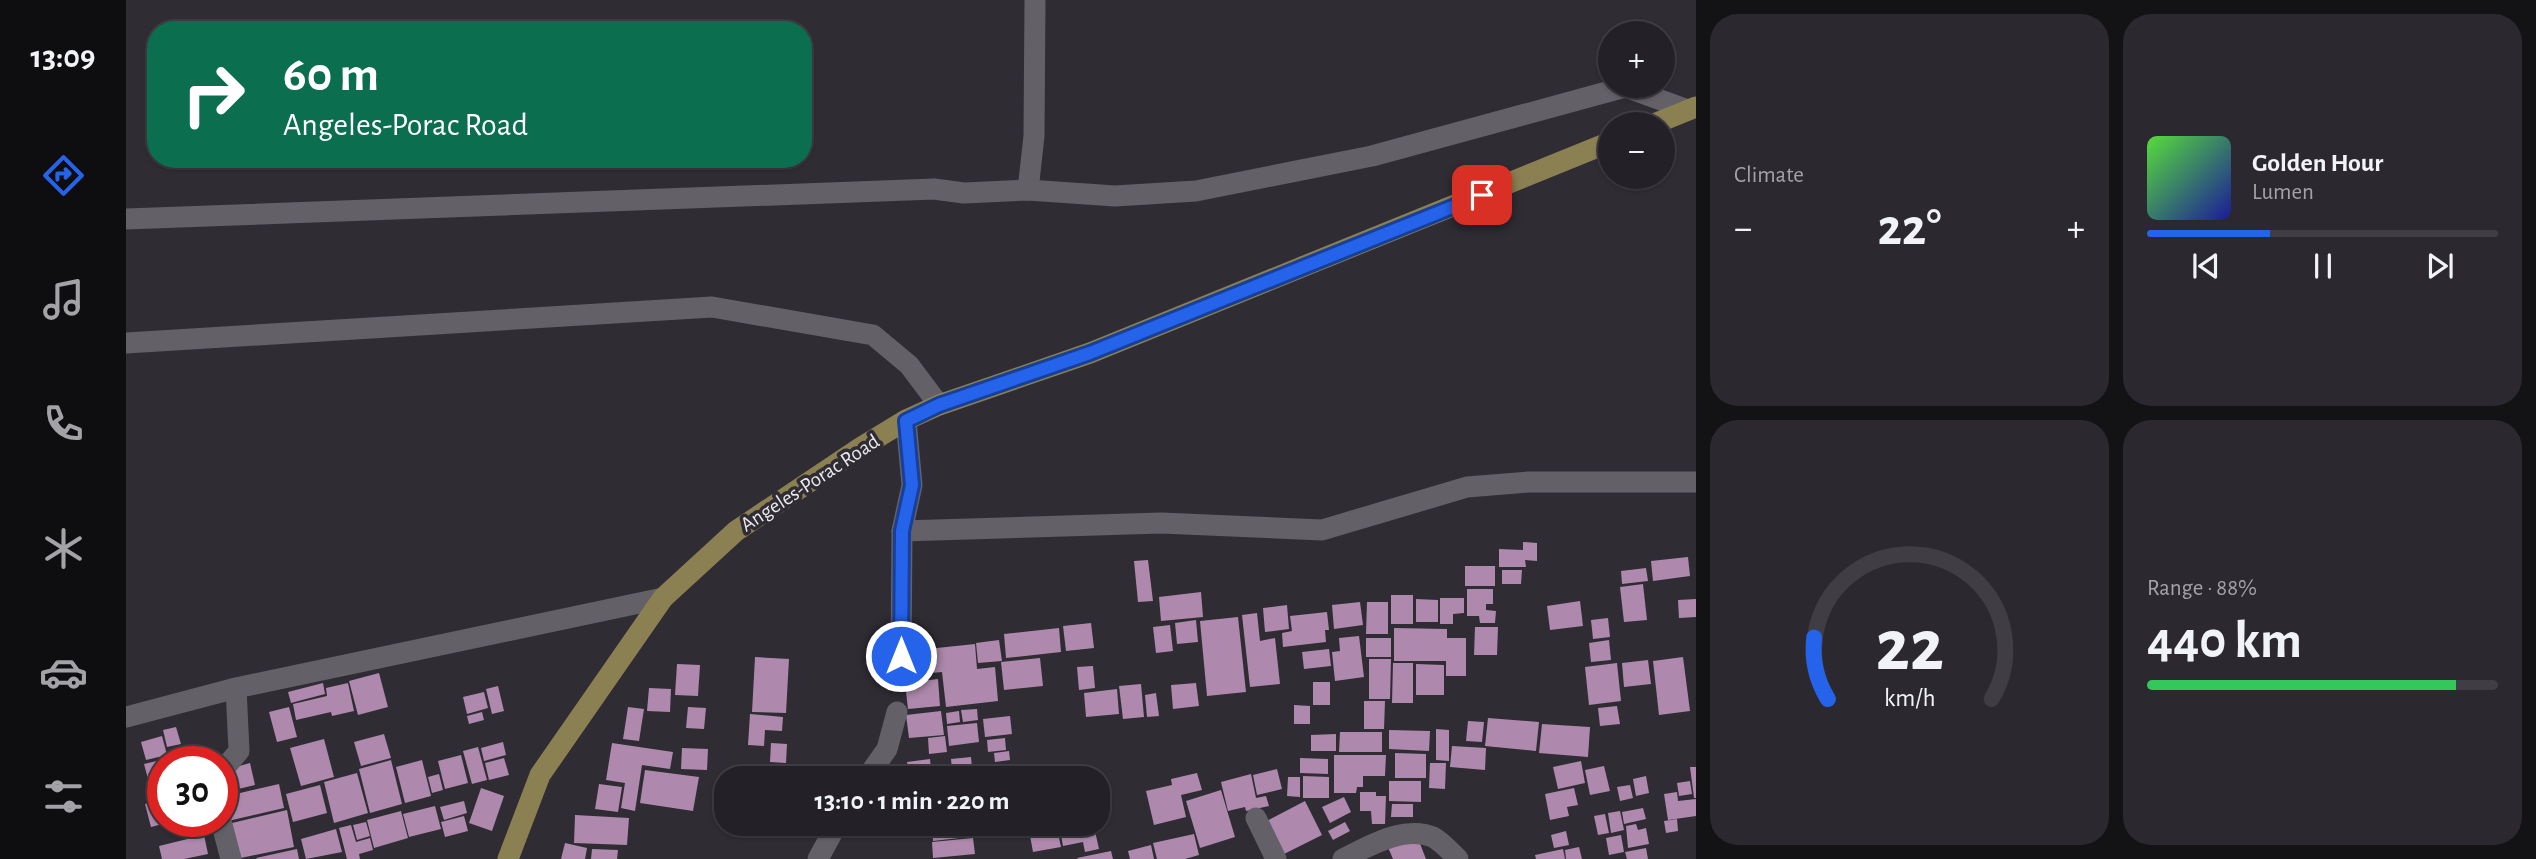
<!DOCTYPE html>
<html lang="en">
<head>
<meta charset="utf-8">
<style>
	body { margin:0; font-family:"Alegreya Sans",sans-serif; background:#2b292f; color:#f1f3f6; height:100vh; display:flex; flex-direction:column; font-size:26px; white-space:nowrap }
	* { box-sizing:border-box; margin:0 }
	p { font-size:23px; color:#a3a3a7 }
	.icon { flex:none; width:38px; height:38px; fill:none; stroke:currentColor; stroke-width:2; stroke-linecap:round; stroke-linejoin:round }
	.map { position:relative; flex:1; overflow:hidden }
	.side { display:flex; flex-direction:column; gap:14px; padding:14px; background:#131215; width:840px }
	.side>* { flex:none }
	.guide { position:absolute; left:21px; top:21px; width:665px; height:147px; border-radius:28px; box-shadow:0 2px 5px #0004,0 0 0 2px #403e44; background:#0b6e4f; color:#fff; overflow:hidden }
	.controls { position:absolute; left:1472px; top:21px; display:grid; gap:14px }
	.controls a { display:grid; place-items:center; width:77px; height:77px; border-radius:50%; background:#232127; box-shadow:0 2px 5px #0004,0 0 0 2px #403e44; font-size:35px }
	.speed { position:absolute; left:21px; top:746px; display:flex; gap:14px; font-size:35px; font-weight:700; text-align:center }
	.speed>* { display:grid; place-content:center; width:91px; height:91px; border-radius:50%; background:#232127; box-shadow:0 2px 5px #0004,0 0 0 2px #403e44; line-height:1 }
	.speed .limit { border:10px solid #d22; background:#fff; color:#111 }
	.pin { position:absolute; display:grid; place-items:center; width:60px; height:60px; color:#fff; margin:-30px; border-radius:14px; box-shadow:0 4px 10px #0006 }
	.me { position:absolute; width:77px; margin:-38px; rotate:0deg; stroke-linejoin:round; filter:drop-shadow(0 0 5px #0008) }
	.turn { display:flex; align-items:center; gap:24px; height:147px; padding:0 21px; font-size:32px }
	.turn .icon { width:91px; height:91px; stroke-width:2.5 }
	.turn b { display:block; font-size:49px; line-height:60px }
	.big { font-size:52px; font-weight:600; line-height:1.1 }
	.side .tile { flex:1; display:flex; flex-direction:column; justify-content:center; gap:10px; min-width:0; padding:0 24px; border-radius:28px; background:#2b292f }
	.side .dial { align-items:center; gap:0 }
	.dial svg { height:182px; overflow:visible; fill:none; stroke:#403e44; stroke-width:7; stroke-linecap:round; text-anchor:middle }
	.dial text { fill:#f1f3f6; stroke:none }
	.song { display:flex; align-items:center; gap:21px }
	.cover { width:84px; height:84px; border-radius:10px; background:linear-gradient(135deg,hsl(110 70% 55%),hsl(240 70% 35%)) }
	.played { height:7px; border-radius:4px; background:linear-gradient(90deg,#2563eb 35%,#403e44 35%) }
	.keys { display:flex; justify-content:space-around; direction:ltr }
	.heat { display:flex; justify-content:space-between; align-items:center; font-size:38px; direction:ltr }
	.charge { height:10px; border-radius:5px; background:linear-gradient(90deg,#34c759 88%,#403e44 0) }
	.side .tiles { flex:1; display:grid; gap:14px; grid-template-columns:repeat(2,1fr) }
	.trip { position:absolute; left:588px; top:766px; width:396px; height:70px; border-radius:28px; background:#232127; box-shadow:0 2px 5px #0004,0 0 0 2px #403e44; font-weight:600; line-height:70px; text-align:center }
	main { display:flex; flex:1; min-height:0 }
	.menu { display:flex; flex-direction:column; width:126px; justify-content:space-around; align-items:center; background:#0e0d10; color:#a3a3a7 }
	.menu .icon { width:49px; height:49px }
	.menu .on { color:#2563eb }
	.menu b { font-size:32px; color:#f1f3f6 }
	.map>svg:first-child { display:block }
	.building { fill:#ae89ad }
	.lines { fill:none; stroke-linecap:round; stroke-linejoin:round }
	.minor { stroke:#636068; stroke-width:21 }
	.major { stroke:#8b8051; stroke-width:21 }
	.route-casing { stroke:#184099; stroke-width:18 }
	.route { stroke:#2563eb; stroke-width:12 }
	.labels { text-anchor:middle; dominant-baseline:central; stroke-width:7; stroke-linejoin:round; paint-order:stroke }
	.street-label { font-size:21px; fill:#ebe9ee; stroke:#2f2c34 }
</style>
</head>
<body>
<main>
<nav class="menu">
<b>13:09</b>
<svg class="icon on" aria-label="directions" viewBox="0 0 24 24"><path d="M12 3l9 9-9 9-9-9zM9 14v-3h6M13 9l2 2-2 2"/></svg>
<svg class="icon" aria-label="music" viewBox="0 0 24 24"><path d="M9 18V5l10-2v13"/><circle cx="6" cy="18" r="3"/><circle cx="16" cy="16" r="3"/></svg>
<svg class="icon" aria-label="phone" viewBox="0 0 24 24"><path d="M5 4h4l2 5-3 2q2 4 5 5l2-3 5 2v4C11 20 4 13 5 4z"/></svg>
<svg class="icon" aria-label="climate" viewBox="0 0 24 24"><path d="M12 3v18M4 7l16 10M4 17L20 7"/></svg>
<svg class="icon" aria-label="car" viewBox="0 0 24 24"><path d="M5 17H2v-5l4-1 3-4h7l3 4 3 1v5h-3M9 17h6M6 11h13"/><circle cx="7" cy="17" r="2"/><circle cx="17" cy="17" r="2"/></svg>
<svg class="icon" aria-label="filters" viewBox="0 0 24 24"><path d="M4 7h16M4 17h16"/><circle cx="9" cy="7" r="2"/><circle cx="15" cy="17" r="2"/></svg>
</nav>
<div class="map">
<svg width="1570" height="859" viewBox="0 0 1570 859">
	<rect width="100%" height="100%" fill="#2f2c34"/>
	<g class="building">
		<polygon points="1397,542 1411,543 1411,561 1399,560 1400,567 1373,567 1373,549 1397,550"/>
		<polygon points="1562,557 1564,576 1527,581 1525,561"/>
		<polygon points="1022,560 1027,601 1012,602 1008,561"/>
		<rect x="1339" y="566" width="30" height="20"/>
		<polygon points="1520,568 1522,581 1496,584 1495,571"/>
		<polygon points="1376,570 1396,570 1395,584 1376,584"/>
		<polygon points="1517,584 1521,620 1498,622 1494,587"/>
		<polygon points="1341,589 1367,589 1367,604 1360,604 1360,610 1370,611 1369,623 1354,623 1353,616 1341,616"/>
		<polygon points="1075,592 1077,617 1035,621 1033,597"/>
		<rect x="1265" y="595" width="22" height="29"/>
		<polygon points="1314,598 1338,598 1338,613 1327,614 1327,624 1314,624"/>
		<polygon points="1290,599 1312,600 1312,622 1290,622"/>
		<polygon points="1570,599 1570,617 1553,618 1552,600"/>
		<polygon points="1454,601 1457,626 1424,630 1421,606"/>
		<polygon points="1234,602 1237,625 1208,629 1206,605"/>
		<polygon points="1241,602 1262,602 1262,634 1240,634"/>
		<polygon points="1161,605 1163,629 1139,632 1137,608"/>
		<polygon points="1201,612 1203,630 1199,630 1200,642 1157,647 1156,633 1166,631 1164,616"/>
		<polygon points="1131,613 1134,641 1149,638 1154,684 1124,687 1116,615"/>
		<polygon points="1112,617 1120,692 1081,696 1074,621"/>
		<polygon points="1482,618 1484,637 1467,639 1465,620"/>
		<polygon points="1070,620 1072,642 1051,644 1049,623"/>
		<polygon points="965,623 968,648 940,651 937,626"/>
		<polygon points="1044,625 1047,651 1030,653 1027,627"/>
		<polygon points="1349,627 1372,627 1371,655 1348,655"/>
		<polygon points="933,628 935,652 880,658 878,634"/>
		<polygon points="1268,628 1321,629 1321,638 1340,638 1340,676 1320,676 1320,661 1268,661"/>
		<polygon points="1233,636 1238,677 1209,681 1206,652 1214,651 1213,638"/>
		<rect x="1240" y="638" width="25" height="19"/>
		<polygon points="873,640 876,661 852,663 850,643"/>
		<polygon points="1483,640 1485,660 1465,662 1463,643"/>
		<polygon points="849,644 851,669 869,667 872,701 820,707 816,672 785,675 782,651"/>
		<polygon points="1203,649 1205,666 1178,669 1176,652"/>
		<polygon points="629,657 663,659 660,713 626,712"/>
		<polygon points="1557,657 1564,711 1533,715 1527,661"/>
		<polygon points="914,658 917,686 878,690 875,662"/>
		<polygon points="1243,659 1265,659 1264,699 1243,699"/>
		<polygon points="1522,660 1525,684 1498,687 1496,663"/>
		<polygon points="1267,663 1287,663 1287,703 1266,703"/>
		<polygon points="1491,663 1495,701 1463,705 1459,667"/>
		<polygon points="551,664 574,665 572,696 549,695"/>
		<polygon points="1290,664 1318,665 1318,695 1290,695"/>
		<polygon points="967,666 969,688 953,690 951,667"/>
		<polygon points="253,673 262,707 232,715 223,681"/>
		<polygon points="812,679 814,706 782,709 779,683"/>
		<rect x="1187" y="682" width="17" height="23"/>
		<polygon points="197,683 199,694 165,703 162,692"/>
		<polygon points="222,683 228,711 206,716 205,712 170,720 167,704 201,696 200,688"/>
		<polygon points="1070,683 1073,706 1047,709 1045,685"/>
		<polygon points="1015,684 1018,717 997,719 993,686"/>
		<polygon points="372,686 378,711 366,714 360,689"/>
		<polygon points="523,688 545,689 544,712 521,711"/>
		<polygon points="991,689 993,714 960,717 958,693"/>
		<polygon points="358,692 362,708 341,714 337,697"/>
		<polygon points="1030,693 1033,716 1021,717 1019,695"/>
		<polygon points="1238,701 1259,701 1258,729 1238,729"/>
		<polygon points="1168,705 1184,706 1184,724 1168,724"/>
		<polygon points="1491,706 1494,724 1474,726 1472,708"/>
		<polygon points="163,707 171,737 151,742 143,712"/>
		<polygon points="502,707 518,709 513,741 497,739"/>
		<polygon points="562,707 580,708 578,729 560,728"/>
		<polygon points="851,709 852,720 837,722 835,710"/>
		<polygon points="815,711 818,735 783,738 780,715"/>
		<polygon points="833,711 834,722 821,724 820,713"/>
		<polygon points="356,712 358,720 343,724 341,716"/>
		<polygon points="624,714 657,717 656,731 639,730 638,746 622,745"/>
		<polygon points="884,716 886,734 859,737 857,719"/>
		<polygon points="1362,718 1413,722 1410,751 1359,746"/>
		<polygon points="1342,721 1358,722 1356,742 1340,741"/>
		<polygon points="851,723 853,742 823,746 821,726"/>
		<polygon points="1416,724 1464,727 1462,757 1413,753"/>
		<polygon points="50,727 55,744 41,747 37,730"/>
		<polygon points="1310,729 1323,730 1323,761 1310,760"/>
		<polygon points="1263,730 1304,731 1303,751 1263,749"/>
		<polygon points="1214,732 1256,732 1256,752 1213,752"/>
		<polygon points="258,734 265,758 235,766 228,742"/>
		<polygon points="1210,734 1210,751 1185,751 1185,735"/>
		<polygon points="36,736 41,755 20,760 15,742"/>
		<polygon points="819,736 821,752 803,754 802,738"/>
		<polygon points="879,738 880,750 862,752 861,740"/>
		<polygon points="198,739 208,777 175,786 164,748"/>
		<polygon points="377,742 380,755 358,761 355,748"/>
		<polygon points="486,743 547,752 544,769 516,765 509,811 495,808 499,783 480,780"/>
		<polygon points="645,743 661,744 660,763 644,762"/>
		<polygon points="1326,746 1360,748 1359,770 1324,767"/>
		<polygon points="352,747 361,780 346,784 337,751"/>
		<polygon points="556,748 582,749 581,770 555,769"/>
		<polygon points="883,751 884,760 869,762 868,753"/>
		<polygon points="1269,753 1300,754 1300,778 1269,778"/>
		<polygon points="335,755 342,783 319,789 312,761"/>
		<polygon points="1208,755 1260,755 1259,776 1237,776 1237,787 1231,787 1230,793 1208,793"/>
		<polygon points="845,757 847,779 827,779 825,759"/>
		<polygon points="43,758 44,761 37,761 37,787 25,790 18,764"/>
		<polygon points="378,758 383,775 363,780 359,763"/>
		<polygon points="1174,758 1202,759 1202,774 1174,773"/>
		<polygon points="804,759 806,779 783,779 781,762"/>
		<polygon points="265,760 276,804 244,813 233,769"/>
		<polygon points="296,760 305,796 279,803 270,767"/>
		<polygon points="1455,761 1459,783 1432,789 1427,767"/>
		<polygon points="124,763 129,785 104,791 99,770"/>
		<polygon points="1304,763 1320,763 1319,789 1303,788"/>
		<polygon points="1478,766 1484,791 1464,795 1459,770"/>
		<polygon points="1564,767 1570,767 1570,798 1568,798"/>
		<polygon points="778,769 779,779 761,779 760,772"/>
		<polygon points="1151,769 1156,789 1131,795 1127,775"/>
		<polygon points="519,770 573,777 567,811 514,803"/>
		<polygon points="231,773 242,813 208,823 198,782"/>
		<polygon points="1071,773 1076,790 1055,795 1060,817 1028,825 1020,791 1046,785 1045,779"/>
		<polygon points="313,774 317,790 306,793 302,777"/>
		<polygon points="1125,774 1130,798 1140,796 1143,806 1120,811 1119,807 1102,811 1095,782"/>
		<polygon points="1177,776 1203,777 1203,798 1177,798"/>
		<polygon points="1520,776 1523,793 1510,796 1507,779"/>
		<polygon points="1162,777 1174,777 1174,797 1161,796"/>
		<polygon points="1263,781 1295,781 1295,802 1263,801"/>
		<polygon points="1564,781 1566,794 1553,796 1551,783"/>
		<polygon points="153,784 158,808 102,821 97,797"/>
		<polygon points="473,784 496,787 492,812 469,809"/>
		<polygon points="194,785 201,813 167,822 160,794"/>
		<polygon points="1504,785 1507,798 1494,801 1491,787"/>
		<polygon points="355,788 378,796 366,831 343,823"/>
		<polygon points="1448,788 1452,805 1441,807 1443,816 1424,820 1419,794"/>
		<polygon points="1095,790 1109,837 1074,848 1060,801"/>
		<polygon points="1234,792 1250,792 1250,796 1260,796 1259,824 1246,824 1245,811 1234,811"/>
		<polygon points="1551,792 1552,801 1570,799 1570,816 1542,820 1538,794"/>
		<polygon points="1218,797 1225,812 1204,823 1196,807"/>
		<polygon points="37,799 37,821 44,822 25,827 19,804"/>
		<polygon points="338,801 341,813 318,820 314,807"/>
		<polygon points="1179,801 1196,835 1154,856 1137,823"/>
		<polygon points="1266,804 1287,804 1287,817 1265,817"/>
		<polygon points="309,806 315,829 283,837 277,814"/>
		<polygon points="1517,808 1520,819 1498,824 1496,812"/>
		<polygon points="161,810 168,847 110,859 102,824"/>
		<polygon points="275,811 282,838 248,848 241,820"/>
		<polygon points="1494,811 1498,830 1485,833 1482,813"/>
		<polygon points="1479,814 1483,833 1472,835 1468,816"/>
		<polygon points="449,815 503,818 501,845 448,843"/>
		<polygon points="338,816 342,831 319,837 315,822"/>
		<polygon points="1551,819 1552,831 1540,833 1538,821"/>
		<polygon points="240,822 244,836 231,840 227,825"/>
		<polygon points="1219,822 1224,831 1207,840 1202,831"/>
		<polygon points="831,824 833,838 807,841 806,827"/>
		<polygon points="930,824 935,847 907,852 903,830"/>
		<polygon points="933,824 964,824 965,830 955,833 969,831 973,849 959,852 957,842 937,846"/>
		<polygon points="1510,824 1512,830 1520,828 1523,844 1502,848 1500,826"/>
		<polygon points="225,825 230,842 244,838 247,850 233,854 234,859 221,859 213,828"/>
		<polygon points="210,829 216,852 180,859 175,839"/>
		<polygon points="1440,831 1443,845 1428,848 1425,835"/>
		<polygon points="1068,834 1073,855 1059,859 1031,859 1027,843"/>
		<polygon points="78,835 82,854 58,859 36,859 33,846"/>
		<polygon points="1495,835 1498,852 1483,855 1480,838"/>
		<polygon points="1291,836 1300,859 1267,859 1261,845"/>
		<polygon points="847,838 849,854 807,858 806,842"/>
		<polygon points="439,843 461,848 459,859 435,859"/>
		<polygon points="1025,845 1028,859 1004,859 1002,851"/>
		<polygon points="1453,847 1456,859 1440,859 1439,850"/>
		<polygon points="1520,848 1522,859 1501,859 1499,852"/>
		<polygon points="171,849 173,859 131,859 130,858"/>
		<polygon points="466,849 492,850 491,859 465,859"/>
		<polygon points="1437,849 1439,859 1410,859 1409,855"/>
		<polygon points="985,851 987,859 952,859 951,858"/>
	</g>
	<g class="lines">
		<g class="minor">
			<polyline points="902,190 908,136 909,0"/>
			<polyline points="0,219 808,189 838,193 902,190 989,196 1070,191 1246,156 1499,87 1562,110"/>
			<polyline points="0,343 586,307 747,335 783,365 813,405"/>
			<polyline points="776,531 1035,523 1196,530 1341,487 1403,482 1570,482"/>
			<polyline points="775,656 776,531 786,485 780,420"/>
			<polyline points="0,717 110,688 537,598"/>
			<polyline points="96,771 113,751 110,688"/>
			<polyline points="740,779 761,749 771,712"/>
			<polyline points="1130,818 1150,859"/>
			<polyline points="95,821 105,859"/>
			<polyline points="692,859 711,824"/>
			<path d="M1217 859C1243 846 1278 825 1307 837 1316 842 1325 852 1332 859"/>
		</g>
		<g class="major">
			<polyline points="1528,124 1570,107"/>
			<polyline points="382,859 414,775 537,598 610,531 734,448 780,420 813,405 964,353 1484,142"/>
		</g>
	</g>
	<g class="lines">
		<defs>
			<polyline id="route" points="775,656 776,531 786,485 780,421 813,405 964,353 1356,195"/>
		</defs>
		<use href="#route" class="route-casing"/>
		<use href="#route" class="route"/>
	</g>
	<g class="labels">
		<g class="street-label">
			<text transform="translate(684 483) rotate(-33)">Angeles-Porac Road</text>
		</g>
	</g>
</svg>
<div class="controls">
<a>+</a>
<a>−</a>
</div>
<div class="speed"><div class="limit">30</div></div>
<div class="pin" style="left:1356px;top:195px;background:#d93025"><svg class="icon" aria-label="arrive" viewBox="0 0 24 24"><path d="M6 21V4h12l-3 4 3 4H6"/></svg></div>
<svg class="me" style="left:775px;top:656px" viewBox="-20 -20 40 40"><circle r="17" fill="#2563eb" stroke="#fff" stroke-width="3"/><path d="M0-11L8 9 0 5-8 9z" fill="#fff"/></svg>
<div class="trip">13:10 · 1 min · 220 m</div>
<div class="guide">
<div class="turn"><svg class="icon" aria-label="right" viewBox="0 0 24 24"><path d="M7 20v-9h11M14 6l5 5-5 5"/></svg><div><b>60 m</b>Angeles-Porac Road</div></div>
</div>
</div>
<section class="side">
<div class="tiles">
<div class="tile"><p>Climate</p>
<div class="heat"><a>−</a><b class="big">22°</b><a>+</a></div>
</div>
<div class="tile">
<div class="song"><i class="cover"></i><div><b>Golden Hour</b><p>Lumen</p></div></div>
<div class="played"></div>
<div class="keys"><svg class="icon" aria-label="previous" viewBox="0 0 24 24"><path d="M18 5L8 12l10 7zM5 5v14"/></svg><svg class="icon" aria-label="pause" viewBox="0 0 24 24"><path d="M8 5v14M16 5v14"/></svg><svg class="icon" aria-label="next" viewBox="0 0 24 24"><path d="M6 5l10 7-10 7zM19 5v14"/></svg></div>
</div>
<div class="tile dial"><svg viewBox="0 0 100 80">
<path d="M14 69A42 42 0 1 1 86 69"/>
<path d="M14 69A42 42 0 0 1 8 42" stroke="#2563eb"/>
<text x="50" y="56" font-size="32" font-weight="700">22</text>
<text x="50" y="72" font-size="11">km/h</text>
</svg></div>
<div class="tile"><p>Range · 88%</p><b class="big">440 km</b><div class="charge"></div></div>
</div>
</section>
</main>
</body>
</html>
